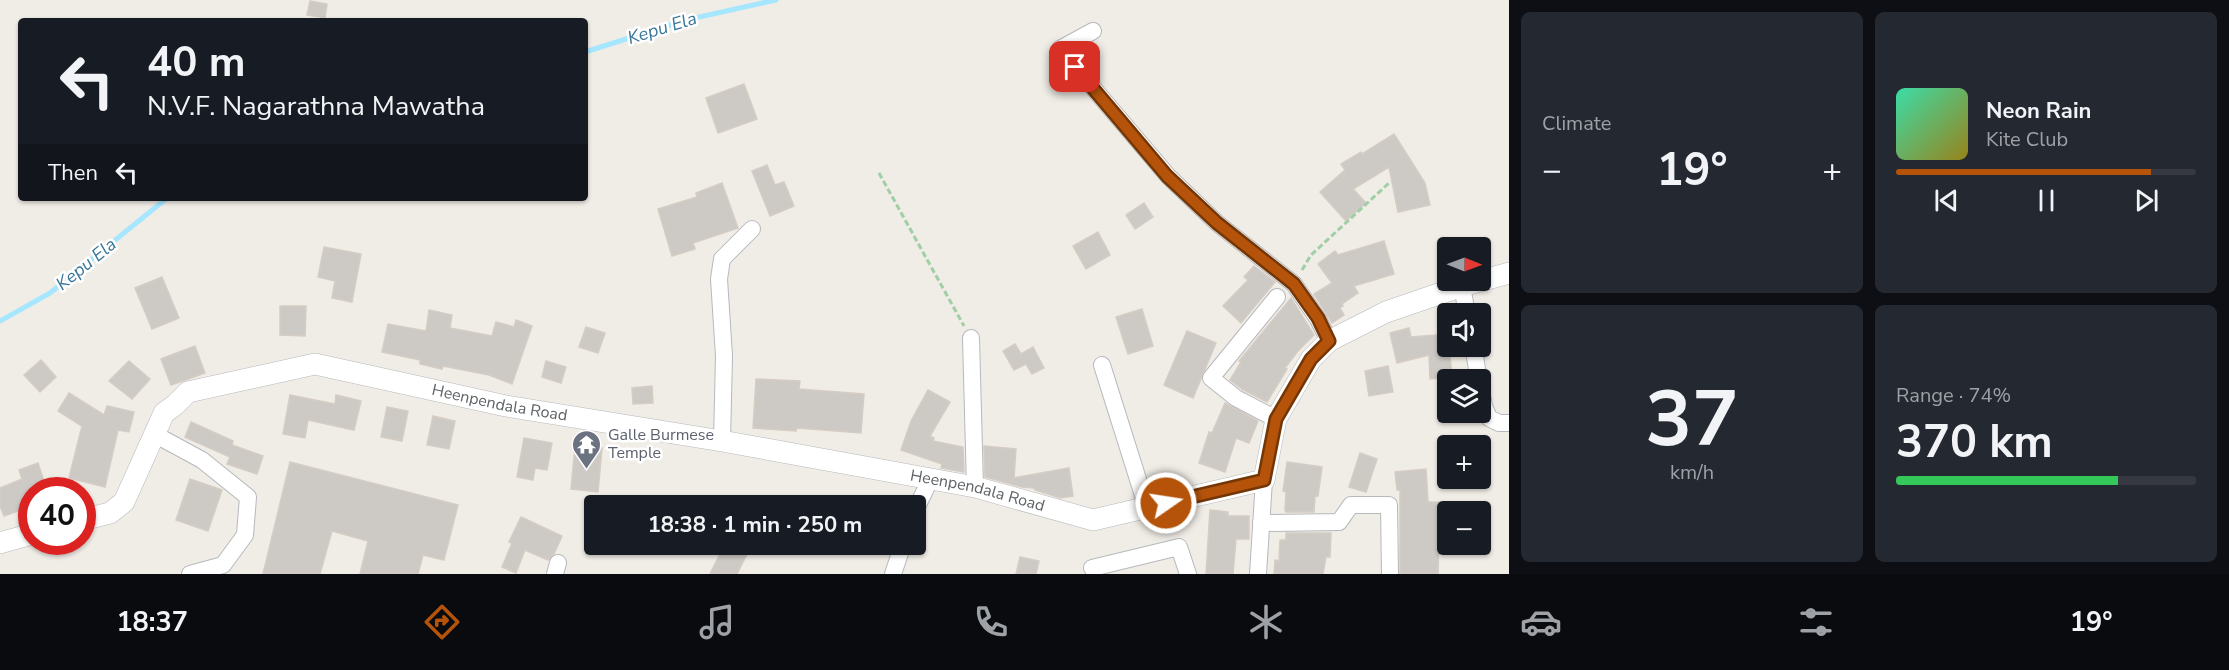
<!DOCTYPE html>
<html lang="en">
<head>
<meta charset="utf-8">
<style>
	body { margin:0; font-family:"Nunito Sans",sans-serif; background:#242831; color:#f1f3f6; height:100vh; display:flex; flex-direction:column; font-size:22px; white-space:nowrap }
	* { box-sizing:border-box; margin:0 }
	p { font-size:20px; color:#9ea1a6 }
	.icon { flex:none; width:33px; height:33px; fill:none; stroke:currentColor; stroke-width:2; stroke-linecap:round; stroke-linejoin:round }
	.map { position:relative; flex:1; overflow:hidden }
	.drawer { display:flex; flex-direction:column; gap:12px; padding:12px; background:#0d0f14; width:720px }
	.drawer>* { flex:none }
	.guide { position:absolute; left:18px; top:18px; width:570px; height:183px; border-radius:6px; box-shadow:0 2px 4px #0004; background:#171b24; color:#f1f3f6; overflow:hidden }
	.needle { width:39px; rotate:91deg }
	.buttons { position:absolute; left:1437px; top:237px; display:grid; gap:12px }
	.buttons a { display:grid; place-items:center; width:54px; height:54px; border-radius:6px; background:#171b24; box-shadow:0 2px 4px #0004; font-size:30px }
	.speed { position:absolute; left:18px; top:477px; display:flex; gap:12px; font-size:30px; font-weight:700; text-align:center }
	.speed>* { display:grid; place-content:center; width:78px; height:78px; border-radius:50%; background:#171b24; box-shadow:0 2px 4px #0004; line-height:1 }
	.speed .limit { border:9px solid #d22; background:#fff; color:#111 }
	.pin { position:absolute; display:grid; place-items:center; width:51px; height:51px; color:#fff; margin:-26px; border-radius:12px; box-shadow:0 3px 9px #0006 }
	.me { position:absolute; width:66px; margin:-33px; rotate:77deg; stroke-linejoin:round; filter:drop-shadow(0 0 4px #0008) }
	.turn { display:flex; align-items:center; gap:21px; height:126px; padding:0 30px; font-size:27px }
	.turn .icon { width:78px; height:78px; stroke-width:2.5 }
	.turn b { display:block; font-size:42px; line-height:51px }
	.then { display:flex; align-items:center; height:57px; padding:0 30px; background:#0003; gap:12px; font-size:22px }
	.big { font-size:45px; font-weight:700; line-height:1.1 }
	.drawer .card { flex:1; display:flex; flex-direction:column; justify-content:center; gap:9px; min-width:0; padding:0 21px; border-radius:9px; background:#242831 }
	.drawer .dial { align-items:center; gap:0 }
	.dial b { font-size:78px; line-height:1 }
	.song { display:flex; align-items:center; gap:18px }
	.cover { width:72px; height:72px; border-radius:9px; background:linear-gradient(135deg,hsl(160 70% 55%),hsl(50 70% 35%)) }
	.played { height:6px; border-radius:3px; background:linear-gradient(90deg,#b45309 85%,#363941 85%) }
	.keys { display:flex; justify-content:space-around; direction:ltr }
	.heat { display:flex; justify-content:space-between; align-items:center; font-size:33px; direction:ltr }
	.charge { height:9px; border-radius:4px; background:linear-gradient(90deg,#34c759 74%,#363941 0) }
	.drawer .tiles { flex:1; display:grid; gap:12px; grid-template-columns:repeat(2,1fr) }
	.trip { position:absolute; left:584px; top:495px; width:342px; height:60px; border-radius:6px; background:#171b24; box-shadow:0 2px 4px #0004; font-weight:700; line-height:60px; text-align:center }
	.dock { display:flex; height:96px; justify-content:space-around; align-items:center; background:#090b0e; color:#9ea1a6 }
	.dock .icon { width:42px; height:42px }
	.dock .active { color:#b45309 }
	.dock b { font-size:27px; color:#f1f3f6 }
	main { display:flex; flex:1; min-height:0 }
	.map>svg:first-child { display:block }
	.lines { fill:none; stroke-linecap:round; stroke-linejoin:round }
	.stream { stroke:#a6e7ff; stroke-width:5 }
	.building { fill:#cdc9c5; stroke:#d5cdc4; stroke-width:1.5 }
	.minor-casing { stroke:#b6b9bc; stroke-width:18 }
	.tertiary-casing { stroke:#b6b9bc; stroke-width:22 }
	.path { stroke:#9fd0a5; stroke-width:3; stroke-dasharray:6 3; stroke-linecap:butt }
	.minor { stroke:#fff; stroke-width:16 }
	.tertiary { stroke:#fff; stroke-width:21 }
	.route-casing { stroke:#753606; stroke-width:15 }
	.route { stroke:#b45309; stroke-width:10 }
	.labels { text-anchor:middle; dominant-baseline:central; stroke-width:5; stroke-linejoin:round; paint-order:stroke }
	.street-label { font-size:16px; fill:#5d6366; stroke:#fff }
	.worship-label { font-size:16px; fill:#5b616d; stroke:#fff; text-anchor:start }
	.water-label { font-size:18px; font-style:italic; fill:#387799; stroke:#fff }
</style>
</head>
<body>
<main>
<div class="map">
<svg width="1509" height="574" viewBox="0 0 1509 574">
	<rect width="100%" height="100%" fill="#f0ece6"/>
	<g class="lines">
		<g class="stream">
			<polyline points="585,52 686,20 776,0"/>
			<polyline points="0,321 50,293 167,198"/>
		</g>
	</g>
	<g class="building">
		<polygon points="310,1 327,4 325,18 307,15"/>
		<polygon points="744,84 757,119 718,133 706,98"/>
		<polygon points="1394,134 1425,183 1430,205 1398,212 1389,167 1353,189 1366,203 1346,221 1320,192 1345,170 1341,164 1361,152 1362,154"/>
		<polygon points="767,165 775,185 784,182 794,206 770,216 752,171"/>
		<polygon points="722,183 738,228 693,243 695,249 672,256 658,209 697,197 696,193"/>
		<polygon points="1144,203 1153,217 1135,229 1126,215"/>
		<polygon points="1098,232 1110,255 1086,269 1073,246"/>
		<polygon points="1384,241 1394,274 1354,286 1358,293 1342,304 1343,306 1340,308 1344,315 1332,323 1314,294 1332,283 1318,264 1335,251 1338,255"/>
		<polygon points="324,247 361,254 352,302 332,298 335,281 318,277"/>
		<polygon points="1254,266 1275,282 1241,323 1223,306 1248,280 1244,277"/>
		<polygon points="162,277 179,318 152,329 135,288"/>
		<polygon points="1291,298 1314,335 1298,351 1285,368 1287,369 1267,402 1242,389 1230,380 1241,362 1239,361"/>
		<polygon points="280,306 306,306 305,336 280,335"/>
		<polygon points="1142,309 1153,346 1128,354 1116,317"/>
		<polygon points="429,310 452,315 450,328 492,336 496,322 514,327 516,320 532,326 512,384 489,375 443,366 442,369 420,364 420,360 382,352 388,324 426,331"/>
		<polygon points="586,327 605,333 598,353 579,347"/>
		<polygon points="1409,328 1411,337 1448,334 1452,377 1430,379 1429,355 1397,363 1390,333"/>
		<polygon points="1187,331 1216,343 1193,398 1164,385"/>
		<polygon points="1015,344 1021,354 1033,347 1044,368 1032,374 1026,364 1014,370 1003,351"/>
		<polygon points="195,346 205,373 171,385 161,359"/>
		<polygon points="41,360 56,377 40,392 24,375"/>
		<polygon points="129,361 150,379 132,399 109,381"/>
		<polygon points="546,361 566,367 561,383 542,377"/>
		<polygon points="1388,366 1393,392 1369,396 1365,371"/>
		<polygon points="756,379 800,381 799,389 864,394 861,433 797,428 796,431 753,428"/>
		<polygon points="652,386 653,403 633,404 632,388"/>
		<polygon points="928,390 950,402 930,436 934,438 933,441 963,447 964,472 941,468 942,464 901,450 911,421"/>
		<polygon points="69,393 104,415 107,406 134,412 129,432 118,430 105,487 69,478 82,426 58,411"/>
		<polygon points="290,395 335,404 336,395 361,401 354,430 308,420 305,438 283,434"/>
		<polygon points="1225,403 1258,421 1249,443 1236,438 1225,472 1199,463 1209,432 1212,433"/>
		<polygon points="387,407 408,411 402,441 381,437"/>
		<polygon points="433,416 455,421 449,449 427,445"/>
		<polygon points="191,422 233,441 232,445 263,456 257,474 227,464 230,457 185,437"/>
		<polygon points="524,438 552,443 547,470 535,468 533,480 517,477"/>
		<polygon points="575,446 602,448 598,492 571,489"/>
		<polygon points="984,446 1016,449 1014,478 1069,468 1073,496 1060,498 1035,490 1034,488 1022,487 985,477"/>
		<polygon points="1360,453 1377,459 1366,492 1349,487"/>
		<polygon points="290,462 458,505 444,560 423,555 418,574 360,574 368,541 332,531 320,574 263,574"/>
		<polygon points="1287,462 1322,467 1318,496 1315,496 1314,512 1286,512 1285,510 1286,492 1283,491"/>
		<polygon points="38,463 47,490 32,490 32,506 4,516 0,506 0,488 22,479 19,470"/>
		<polygon points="1426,469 1428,502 1441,502 1440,517 1448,517 1448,539 1439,540 1438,574 1400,574 1400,490 1397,490 1395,472"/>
		<polygon points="190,479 222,490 208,531 176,520"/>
		<polygon points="1210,510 1228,512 1228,516 1249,516 1249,539 1236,539 1233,574 1206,574"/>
		<polygon points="521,517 562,536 554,554 548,560 525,550 516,573 502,567 512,543 509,542"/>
		<polygon points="1286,533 1331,533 1330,557 1326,557 1323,574 1274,574 1275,560 1279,561 1280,540 1286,540"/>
		<polygon points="725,544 752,544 737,574 710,574"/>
		<polygon points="1020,557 1039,561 1036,574 1016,574"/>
	</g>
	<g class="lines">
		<defs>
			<g id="minor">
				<polyline points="1093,31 1060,49 1168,176 1217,223 1294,284 1318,319 1329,341"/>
				<polyline points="1462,286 1467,314"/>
				<polyline points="971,338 975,487"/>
				<polyline points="1473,346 1479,380"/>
				<polyline points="1102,365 1147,508"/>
				<polyline points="1480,385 1484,406 1489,418 1499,423 1509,423"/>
				<polyline points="1276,419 1236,398 1211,378 1277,297"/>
				<polyline points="154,434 202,460 248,497 245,535 223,565 190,574"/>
				<polyline points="722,441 724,356 719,279 722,259 752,229"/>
				<polyline points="915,511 931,478"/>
				<polyline points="1261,523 1339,522 1351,505 1389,505 1390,574"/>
				<polyline points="1092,568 1179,547 1188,574"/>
				<polyline points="555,574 558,563"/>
				<polyline points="893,574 903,544"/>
				<polyline points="1258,574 1264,480"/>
			</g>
			<g id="tertiary">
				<path id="s1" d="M82 520 110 513 124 502 164 413 175 405 188 392 315 364 506 406 722 441 975 487 1093 520 1264 480 1276 419 1311 359 1329 341 1386 312 1462 286 1509 273"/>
				<polyline points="0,543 32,534"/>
			</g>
		</defs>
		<use href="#minor" class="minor-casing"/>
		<use href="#tertiary" class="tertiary-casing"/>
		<g class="path">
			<polyline points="879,173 964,326"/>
			<polyline points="1302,270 1311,255 1389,183"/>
		</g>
		<use href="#minor" class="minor"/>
		<use href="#tertiary" class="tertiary"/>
	</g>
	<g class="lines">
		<defs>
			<polyline id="route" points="1075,67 1167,176 1217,223 1294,284 1318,318 1329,341 1311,359 1276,419 1264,480 1166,503"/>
		</defs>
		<use href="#route" class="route-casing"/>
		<use href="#route" class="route"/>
	</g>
	<defs>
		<symbol id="temple-pin" viewBox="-11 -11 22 30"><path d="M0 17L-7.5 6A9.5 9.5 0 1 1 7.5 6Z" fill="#6b7280" stroke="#fff"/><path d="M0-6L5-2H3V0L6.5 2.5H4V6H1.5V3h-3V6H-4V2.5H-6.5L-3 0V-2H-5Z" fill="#fff"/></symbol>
	</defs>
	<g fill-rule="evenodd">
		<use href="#temple-pin" x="570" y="428" width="33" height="45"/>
	</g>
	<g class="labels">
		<g class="street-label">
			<text stroke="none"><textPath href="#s1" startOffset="495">Heenpendala Road</textPath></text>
			<text stroke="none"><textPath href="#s1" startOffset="981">Heenpendala Road</textPath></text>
		</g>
		<g class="worship-label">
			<text x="608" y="435">Galle Burmese<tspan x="608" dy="18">Temple</tspan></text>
		</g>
		<g class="water-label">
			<text transform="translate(662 28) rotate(-17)">Kepu Ela</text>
			<text transform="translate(86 264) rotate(-39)">Kepu Ela</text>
		</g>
	</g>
</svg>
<div class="buttons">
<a><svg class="needle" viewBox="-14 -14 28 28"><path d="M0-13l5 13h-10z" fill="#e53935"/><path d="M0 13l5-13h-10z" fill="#9ea1a6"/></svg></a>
<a><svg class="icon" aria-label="sound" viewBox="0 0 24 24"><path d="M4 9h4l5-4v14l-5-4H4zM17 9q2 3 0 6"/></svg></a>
<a><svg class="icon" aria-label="layers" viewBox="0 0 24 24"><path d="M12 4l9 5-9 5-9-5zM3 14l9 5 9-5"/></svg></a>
<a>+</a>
<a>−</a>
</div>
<div class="speed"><div class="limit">40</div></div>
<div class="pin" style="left:1075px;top:67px;background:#d93025"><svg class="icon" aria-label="arrive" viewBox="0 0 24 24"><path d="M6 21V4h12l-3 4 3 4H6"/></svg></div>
<svg class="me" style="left:1166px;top:503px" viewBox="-20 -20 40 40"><circle r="17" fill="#b45309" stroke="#fff" stroke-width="3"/><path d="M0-11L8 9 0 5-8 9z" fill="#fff"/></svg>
<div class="trip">18:38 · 1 min · 250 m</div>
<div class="guide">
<div class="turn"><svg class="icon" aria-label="left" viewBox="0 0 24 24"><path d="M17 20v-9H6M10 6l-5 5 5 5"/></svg><div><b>40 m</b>N.V.F. Nagarathna Mawatha</div></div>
<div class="then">Then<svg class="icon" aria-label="left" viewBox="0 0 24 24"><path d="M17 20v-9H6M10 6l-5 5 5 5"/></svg></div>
</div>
</div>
<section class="drawer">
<div class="tiles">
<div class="card"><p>Climate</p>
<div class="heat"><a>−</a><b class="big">19°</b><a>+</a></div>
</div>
<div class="card">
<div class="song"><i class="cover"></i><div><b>Neon Rain</b><p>Kite Club</p></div></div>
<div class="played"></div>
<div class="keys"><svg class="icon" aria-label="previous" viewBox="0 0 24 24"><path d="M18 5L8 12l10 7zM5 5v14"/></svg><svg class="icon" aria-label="pause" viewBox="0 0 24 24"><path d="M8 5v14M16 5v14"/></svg><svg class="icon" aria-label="next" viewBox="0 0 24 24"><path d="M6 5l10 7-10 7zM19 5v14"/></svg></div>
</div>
<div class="card dial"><b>37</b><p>km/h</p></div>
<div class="card"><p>Range · 74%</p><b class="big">370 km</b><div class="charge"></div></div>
</div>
</section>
</main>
<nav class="dock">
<b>18:37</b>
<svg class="icon active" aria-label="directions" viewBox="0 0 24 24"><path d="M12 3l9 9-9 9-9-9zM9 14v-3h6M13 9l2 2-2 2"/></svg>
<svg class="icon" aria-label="music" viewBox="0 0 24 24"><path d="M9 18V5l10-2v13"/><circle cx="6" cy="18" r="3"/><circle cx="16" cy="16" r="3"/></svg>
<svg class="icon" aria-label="phone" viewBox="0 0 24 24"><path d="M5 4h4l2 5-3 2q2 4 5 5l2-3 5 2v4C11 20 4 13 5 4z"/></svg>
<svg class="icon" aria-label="climate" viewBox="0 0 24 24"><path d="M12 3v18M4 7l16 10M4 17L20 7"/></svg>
<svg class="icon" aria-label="car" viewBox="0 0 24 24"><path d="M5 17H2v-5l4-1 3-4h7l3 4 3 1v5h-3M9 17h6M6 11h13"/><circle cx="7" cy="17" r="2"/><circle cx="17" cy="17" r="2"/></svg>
<svg class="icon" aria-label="filters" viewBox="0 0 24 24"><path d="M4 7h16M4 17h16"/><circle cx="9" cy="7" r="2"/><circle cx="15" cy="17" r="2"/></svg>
<b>19°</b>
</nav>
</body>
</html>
